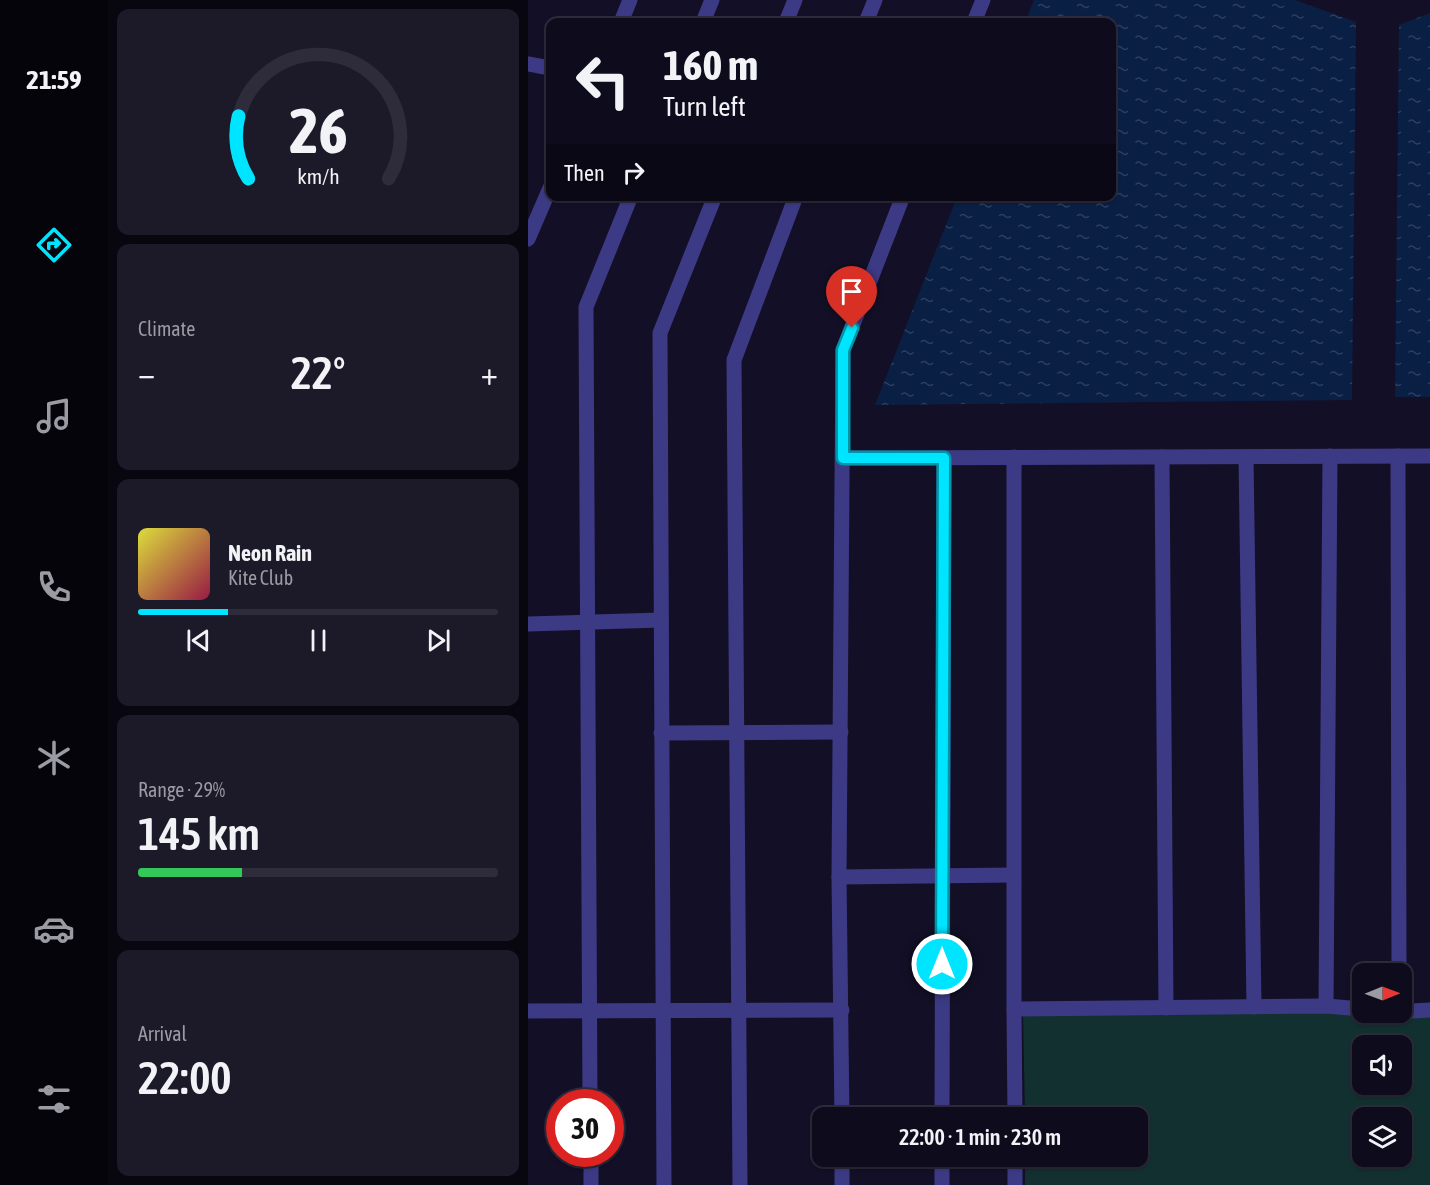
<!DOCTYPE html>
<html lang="en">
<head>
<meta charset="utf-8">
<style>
	body { margin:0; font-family:"Asap Condensed",sans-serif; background:#1c1929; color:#f1f3f6; height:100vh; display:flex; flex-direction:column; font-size:22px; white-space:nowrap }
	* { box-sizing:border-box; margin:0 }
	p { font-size:20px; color:#9b9ba3 }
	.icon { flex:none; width:33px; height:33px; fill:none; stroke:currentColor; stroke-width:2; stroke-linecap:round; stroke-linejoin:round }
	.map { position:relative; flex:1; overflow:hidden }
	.sheet { display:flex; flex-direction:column; gap:9px; padding:9px; background:#08060f; width:420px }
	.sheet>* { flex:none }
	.hud { position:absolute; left:18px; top:18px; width:570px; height:183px; border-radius:12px; box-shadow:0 2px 4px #0004,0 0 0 2px #2e2b3b; background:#0e0b1c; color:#f1f3f6; overflow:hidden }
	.needle { width:39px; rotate:89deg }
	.controls { position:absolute; left:824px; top:963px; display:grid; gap:12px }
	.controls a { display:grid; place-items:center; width:60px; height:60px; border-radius:12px; background:#0e0b1c; box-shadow:0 2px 4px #0004,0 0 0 2px #2e2b3b; font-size:30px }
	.speed { position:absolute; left:18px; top:1089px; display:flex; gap:12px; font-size:30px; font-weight:700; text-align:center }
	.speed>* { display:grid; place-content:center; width:78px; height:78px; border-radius:50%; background:#0e0b1c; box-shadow:0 2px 4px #0004,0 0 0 2px #2e2b3b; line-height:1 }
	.speed .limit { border:9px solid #d22; background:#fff; color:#111 }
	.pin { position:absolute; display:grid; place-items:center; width:51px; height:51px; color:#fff; margin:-62px -26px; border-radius:50% 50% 50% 0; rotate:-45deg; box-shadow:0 0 6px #0007 }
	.pin .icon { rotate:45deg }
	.me { position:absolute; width:66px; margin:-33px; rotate:0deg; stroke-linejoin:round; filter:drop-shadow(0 0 4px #0008) }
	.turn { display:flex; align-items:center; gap:21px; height:126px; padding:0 18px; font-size:27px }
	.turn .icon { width:78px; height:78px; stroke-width:2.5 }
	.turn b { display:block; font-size:42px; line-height:51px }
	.then { display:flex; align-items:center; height:57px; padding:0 18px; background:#0003; gap:12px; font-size:22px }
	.big { font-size:45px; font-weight:600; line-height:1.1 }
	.sheet .card { flex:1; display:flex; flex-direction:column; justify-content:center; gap:9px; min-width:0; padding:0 21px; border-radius:12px; background:#1c1929 }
	.sheet .dial { align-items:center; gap:0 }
	.dial svg { height:156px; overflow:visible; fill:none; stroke:#2e2b3b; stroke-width:7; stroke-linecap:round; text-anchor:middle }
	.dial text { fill:#f1f3f6; stroke:none }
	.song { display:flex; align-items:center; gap:18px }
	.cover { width:72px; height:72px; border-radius:9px; background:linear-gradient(135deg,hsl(60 70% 55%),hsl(340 70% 35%)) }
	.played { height:6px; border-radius:3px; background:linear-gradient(90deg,#00e5ff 25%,#2e2b3b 25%) }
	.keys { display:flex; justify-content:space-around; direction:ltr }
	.heat { display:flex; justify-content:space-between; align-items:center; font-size:33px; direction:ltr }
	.charge { height:9px; border-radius:4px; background:linear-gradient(90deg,#34c759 29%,#2e2b3b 0) }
	.trip { position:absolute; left:284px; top:1107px; width:336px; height:60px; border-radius:12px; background:#0e0b1c; box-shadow:0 2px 4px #0004,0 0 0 2px #2e2b3b; font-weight:600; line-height:60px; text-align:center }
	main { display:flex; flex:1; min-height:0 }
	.tabs { display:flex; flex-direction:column; width:108px; justify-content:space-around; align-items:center; background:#06040b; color:#9b9ba3 }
	.tabs .icon { width:42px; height:42px }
	.tabs .active { color:#00e5ff }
	.tabs b { font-size:27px; color:#f1f3f6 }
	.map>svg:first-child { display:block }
	.green { fill:#12302f; fill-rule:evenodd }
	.water { fill:url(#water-ripples) }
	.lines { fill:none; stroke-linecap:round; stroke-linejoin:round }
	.minor { stroke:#3d3a85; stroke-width:15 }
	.route-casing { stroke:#0095a6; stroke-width:15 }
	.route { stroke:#00e5ff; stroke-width:10 }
</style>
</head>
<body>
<main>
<nav class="tabs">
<b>21:59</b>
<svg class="icon active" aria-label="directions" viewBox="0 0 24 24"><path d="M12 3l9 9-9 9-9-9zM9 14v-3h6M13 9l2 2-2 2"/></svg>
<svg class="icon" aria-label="music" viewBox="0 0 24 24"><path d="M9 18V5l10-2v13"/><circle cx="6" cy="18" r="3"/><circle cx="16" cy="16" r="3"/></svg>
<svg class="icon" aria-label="phone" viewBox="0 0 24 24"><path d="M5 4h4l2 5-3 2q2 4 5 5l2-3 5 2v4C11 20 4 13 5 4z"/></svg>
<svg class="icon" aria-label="climate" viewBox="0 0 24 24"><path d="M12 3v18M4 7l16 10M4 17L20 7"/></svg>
<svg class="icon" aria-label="car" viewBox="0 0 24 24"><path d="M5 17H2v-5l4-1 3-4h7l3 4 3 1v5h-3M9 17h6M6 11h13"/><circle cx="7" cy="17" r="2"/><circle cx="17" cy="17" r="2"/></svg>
<svg class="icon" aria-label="filters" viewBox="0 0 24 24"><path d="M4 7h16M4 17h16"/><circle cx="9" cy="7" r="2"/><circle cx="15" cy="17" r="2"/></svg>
</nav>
<section class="sheet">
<div class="card dial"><svg viewBox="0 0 100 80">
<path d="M14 69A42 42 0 1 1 86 69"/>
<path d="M14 69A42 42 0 0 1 9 37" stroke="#00e5ff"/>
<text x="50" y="56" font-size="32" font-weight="700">26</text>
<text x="50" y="72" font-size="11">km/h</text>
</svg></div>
<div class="card"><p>Climate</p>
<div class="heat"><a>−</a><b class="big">22°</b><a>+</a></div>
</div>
<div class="card">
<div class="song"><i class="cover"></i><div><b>Neon Rain</b><p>Kite Club</p></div></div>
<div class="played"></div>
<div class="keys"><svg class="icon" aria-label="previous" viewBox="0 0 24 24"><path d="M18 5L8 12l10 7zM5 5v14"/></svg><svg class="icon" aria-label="pause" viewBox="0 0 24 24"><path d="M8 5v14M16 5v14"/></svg><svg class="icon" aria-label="next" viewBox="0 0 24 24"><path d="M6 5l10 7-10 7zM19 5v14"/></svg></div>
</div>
<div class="card"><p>Range · 29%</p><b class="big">145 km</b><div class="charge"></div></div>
<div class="card"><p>Arrival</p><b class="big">22:00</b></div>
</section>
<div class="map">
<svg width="902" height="1185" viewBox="0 0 902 1185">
	<defs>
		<pattern id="water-ripples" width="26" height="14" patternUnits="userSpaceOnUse" patternTransform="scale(1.5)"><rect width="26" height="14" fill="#0a1f44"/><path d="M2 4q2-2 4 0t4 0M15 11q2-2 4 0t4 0" fill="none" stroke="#2d3f60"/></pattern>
	</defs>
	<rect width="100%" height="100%" fill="#130f26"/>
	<path class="green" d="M902 1011V1185H497V1157L609 1156V1118L497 1117 495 1015ZM834 1046H873V1084H834ZM834 1118H873V1156H834Z"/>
	<g class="water">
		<polygon points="506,0 767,0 828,22 824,400 347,405 429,197 584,196 584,22 497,22"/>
		<polygon points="902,13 902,397 867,397 871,25"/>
	</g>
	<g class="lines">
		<g class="minor">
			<polyline points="93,22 102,0"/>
			<polyline points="175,22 184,0"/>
			<polyline points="258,22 267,0"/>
			<polyline points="338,22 347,0"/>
			<polyline points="446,22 455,0"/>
			<polyline points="0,64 22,68"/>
			<polyline points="0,239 22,188"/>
			<polyline points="870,456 871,974"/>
			<polyline points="486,457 486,1009"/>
			<polyline points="634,457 638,1008"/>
			<polyline points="718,457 726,1007"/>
			<polyline points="315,458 902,456"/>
			<polyline points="0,624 133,620"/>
			<polyline points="133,733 313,732"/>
			<polyline points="311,877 485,875"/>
			<polyline points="798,1006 802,456"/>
			<polyline points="0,1011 314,1010"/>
			<polyline points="867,1012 902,1010"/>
			<polyline points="62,1102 58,307 103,196"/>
			<polyline points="314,1118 311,877 315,350 375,196"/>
			<polyline points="414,1118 416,458"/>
			<polyline points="487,1118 486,1009 798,1006 834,1009"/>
			<polyline points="63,1154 63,1185"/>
			<polyline points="414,1156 414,1185"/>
			<polyline points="487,1156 487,1185"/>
			<polyline points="136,1185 132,333 187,196"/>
			<polyline points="212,1185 206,360 268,196"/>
			<polyline points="314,1185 314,1156"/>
		</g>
	</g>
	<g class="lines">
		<defs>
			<polyline id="route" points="324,328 315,350 315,458 416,458 414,964"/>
		</defs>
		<use href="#route" class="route-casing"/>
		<use href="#route" class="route"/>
	</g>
</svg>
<div class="controls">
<a><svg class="needle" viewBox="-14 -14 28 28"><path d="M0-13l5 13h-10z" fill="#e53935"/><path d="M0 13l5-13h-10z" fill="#9b9ba3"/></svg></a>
<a><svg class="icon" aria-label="sound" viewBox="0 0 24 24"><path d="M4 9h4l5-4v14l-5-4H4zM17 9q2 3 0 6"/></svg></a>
<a><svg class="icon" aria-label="layers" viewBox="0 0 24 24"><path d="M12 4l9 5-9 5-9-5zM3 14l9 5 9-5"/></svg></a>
</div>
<div class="speed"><div class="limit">30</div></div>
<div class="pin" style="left:324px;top:328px;background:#d93025"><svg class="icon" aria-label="arrive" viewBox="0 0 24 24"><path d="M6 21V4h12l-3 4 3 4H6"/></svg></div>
<svg class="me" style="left:414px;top:964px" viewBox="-20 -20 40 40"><circle r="17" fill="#00e5ff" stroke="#fff" stroke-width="3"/><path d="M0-11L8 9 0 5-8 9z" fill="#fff"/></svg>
<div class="trip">22:00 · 1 min · 230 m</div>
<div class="hud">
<div class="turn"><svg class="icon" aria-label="left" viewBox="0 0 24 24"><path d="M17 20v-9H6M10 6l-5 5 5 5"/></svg><div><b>160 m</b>Turn left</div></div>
<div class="then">Then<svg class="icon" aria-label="right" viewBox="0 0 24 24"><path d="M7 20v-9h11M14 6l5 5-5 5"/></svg></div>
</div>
</div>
</main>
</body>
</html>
